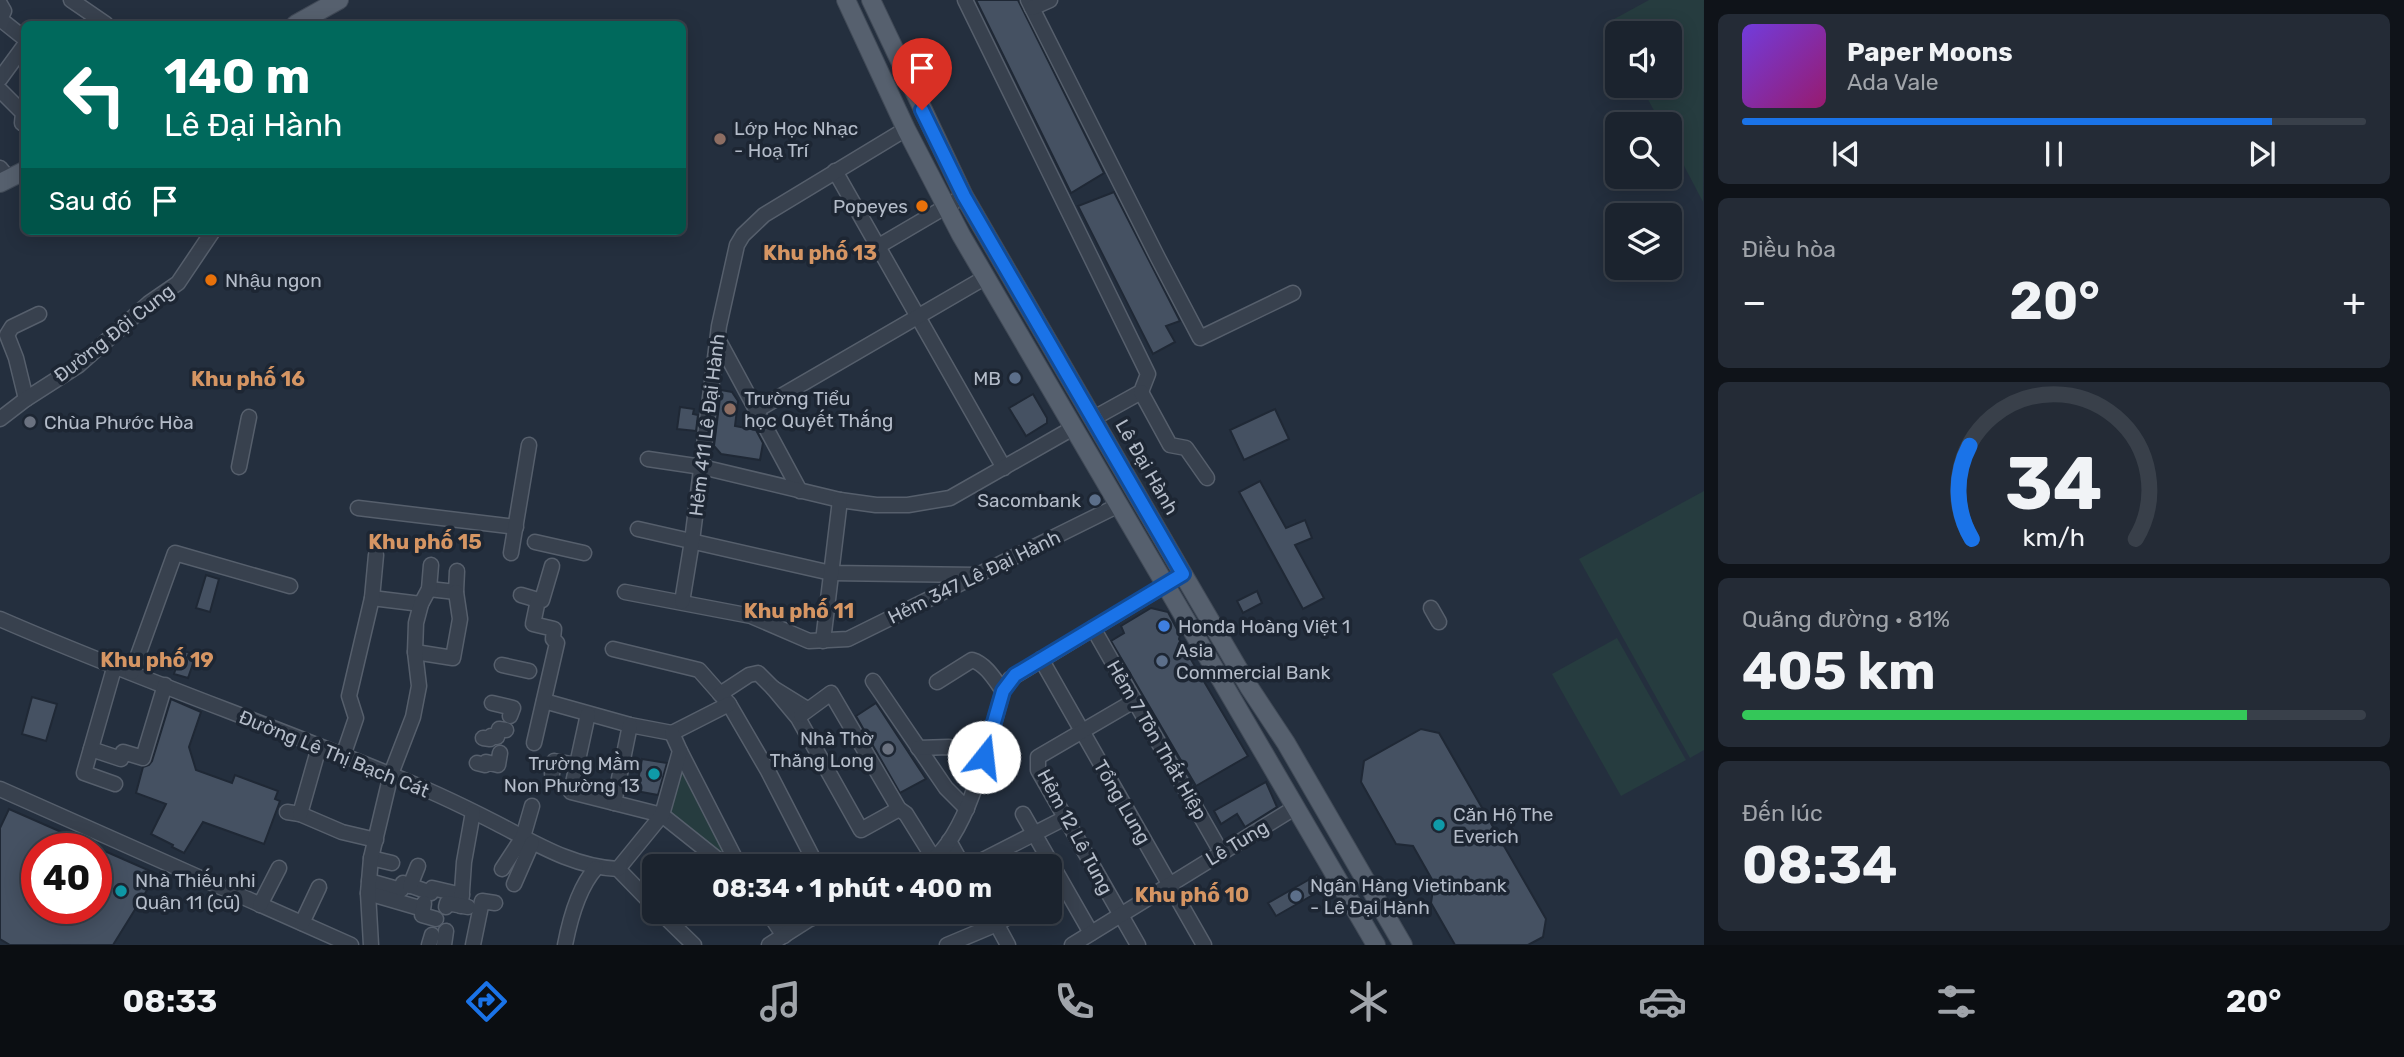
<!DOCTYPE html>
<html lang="vi">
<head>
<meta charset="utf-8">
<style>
	body { margin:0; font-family:Rubik,sans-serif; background:#242b36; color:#f1f3f6; height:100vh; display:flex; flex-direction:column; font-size:26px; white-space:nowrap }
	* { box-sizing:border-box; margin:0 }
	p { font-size:23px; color:#a0a4aa }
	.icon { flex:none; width:38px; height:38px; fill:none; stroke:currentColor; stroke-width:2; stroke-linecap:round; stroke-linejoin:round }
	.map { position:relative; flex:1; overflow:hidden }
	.details { display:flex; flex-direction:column; gap:14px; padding:14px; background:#0f1319; width:700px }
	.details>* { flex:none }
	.top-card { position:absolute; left:21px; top:21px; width:665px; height:214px; border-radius:10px; box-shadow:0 4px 18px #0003,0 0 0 2px #39404a; background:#00695c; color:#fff; overflow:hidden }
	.controls { position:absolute; left:1605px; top:21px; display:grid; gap:14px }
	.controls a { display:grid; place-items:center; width:77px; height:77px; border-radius:10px; background:#1b232e; box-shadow:0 4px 18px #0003,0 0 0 2px #39404a; font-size:35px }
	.speed { position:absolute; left:21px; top:833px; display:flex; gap:14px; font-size:35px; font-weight:700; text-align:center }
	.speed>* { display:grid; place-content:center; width:91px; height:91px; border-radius:50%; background:#1b232e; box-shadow:0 4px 18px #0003,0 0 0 2px #39404a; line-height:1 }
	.speed .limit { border:10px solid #d22; background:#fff; color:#111 }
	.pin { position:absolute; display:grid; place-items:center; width:60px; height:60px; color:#fff; margin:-72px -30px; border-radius:50% 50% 50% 0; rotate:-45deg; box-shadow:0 0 7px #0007 }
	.pin .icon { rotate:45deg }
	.me { position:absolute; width:77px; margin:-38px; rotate:16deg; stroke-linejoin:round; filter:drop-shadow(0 0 5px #0008) }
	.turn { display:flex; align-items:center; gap:24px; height:147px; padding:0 28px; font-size:32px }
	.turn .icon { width:91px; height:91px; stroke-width:2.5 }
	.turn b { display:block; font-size:49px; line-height:60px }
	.then { display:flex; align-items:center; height:66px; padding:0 28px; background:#0003; gap:14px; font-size:26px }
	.big { font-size:52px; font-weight:700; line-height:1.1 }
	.details .tile { flex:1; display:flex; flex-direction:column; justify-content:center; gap:10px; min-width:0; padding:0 24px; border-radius:10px; background:#242b36 }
	.details .dial { align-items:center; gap:0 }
	.dial svg { height:182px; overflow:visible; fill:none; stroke:#39404a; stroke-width:7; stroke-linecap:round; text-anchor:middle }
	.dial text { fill:#f1f3f6; stroke:none }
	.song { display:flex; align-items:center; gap:21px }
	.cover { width:84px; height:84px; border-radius:10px; background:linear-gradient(135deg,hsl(260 70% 55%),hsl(320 70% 35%)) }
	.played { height:7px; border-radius:4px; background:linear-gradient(90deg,#1a73e8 85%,#39404a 85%) }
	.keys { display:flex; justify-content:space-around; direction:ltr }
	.heat { display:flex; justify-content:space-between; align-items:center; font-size:38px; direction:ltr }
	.charge { height:10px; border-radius:5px; background:linear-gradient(90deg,#34c759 81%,#39404a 0) }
	.trip { position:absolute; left:642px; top:854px; width:420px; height:70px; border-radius:10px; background:#1b232e; box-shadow:0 4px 18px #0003,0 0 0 2px #39404a; font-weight:700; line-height:70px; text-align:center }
	.menu { display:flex; height:112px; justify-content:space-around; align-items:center; background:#0b0e12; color:#a0a4aa }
	.menu .icon { width:49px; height:49px }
	.menu .selected { color:#1a73e8 }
	.menu b { font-size:32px; color:#f1f3f6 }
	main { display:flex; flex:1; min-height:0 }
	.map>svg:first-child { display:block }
	.green { fill:#263c3f }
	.building { fill:#455162; stroke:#1f2835; stroke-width:2; fill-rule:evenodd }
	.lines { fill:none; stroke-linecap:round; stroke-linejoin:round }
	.minor-casing { stroke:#565f6c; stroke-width:17 }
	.major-casing { stroke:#414a57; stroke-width:20 }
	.minor { stroke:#38414e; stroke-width:14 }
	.major { stroke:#56606e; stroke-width:18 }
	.route-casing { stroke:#114b97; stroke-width:18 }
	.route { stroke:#1a73e8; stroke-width:12 }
	.education-dot { fill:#8d6e63; stroke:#1d2633; stroke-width:2.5 }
	.food-dot { fill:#e8710a; stroke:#1d2633; stroke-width:2.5 }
	.service-dot { fill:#5c6f8a; stroke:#1d2633; stroke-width:2.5 }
	.worship-dot { fill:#6b7280; stroke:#1d2633; stroke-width:2.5 }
	.shop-dot { fill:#3f7fe0; stroke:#1d2633; stroke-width:2.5 }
	.culture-dot { fill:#0f9aa8; stroke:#1d2633; stroke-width:2.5 }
	.labels { text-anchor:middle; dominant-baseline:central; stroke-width:7; stroke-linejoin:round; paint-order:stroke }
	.poi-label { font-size:19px; fill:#b4bcc9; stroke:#1d2633; text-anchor:start }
	.street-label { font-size:19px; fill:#b4bcc9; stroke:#1d2633 }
	.neighbourhood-label { font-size:21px; font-weight:bold; fill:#d59563; stroke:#1d2633 }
</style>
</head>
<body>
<main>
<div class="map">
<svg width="1704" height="945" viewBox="0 0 1704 945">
	<rect width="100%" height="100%" fill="#242f3e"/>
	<g class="green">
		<polygon points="1649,0 1704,0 1703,202 1670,139 1670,124 1661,124 1641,86 1670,86 1670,33 1617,33 1617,42 1607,23"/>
		<polygon points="1704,491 1704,750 1690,758 1579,559"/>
		<polygon points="1617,638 1686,760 1621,796 1552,674"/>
		<polygon points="682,762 734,866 668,810"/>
	</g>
	<g class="building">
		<polygon points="976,0 1018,0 1104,173 1071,193"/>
		<polygon points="1114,192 1180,321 1166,326 1175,342 1153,354 1078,206"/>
		<polygon points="721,390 732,392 738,401 735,426 756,430 763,443 760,460 721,454 714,446"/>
		<polygon points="1033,394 1047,418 1047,423 1026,436 1009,408"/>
		<polygon points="680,407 694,409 693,414 698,415 696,431 677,429"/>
		<polygon points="1275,409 1289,439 1244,460 1230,430"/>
		<polygon points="1260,481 1286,528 1305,520 1312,538 1295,545 1324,598 1303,609 1239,492"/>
		<polygon points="206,575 219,579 210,612 196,608"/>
		<polygon points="1257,591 1262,603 1243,613 1237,601"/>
		<polygon points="1151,608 1168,612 1180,635 1179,639 1248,756 1196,786 1111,641 1124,633 1121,626"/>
		<polygon points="181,650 196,655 188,678 174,674"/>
		<polygon points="32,697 57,704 46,741 22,734"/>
		<polygon points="171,699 201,712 189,747 196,770 232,783 235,775 278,791 275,799 280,801 264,844 203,822 184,853 172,847 173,845 151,834 166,804 136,793 143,767 149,765 152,761"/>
		<polygon points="876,703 926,779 900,793 856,716"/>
		<polygon points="1421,729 1439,733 1546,919 1543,937 1528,945 1455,945 1431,903 1434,883 1413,846 1396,844 1361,782 1364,761"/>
		<polygon points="642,759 667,763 658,795 636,791"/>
		<polygon points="1266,782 1277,807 1245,827 1237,814 1221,824 1214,811"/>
		<path d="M9 809 157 874 113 945H10L0 939V828ZM37 849H96V908H37Z"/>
		<polygon points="1317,875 1325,888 1276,916 1268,903"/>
	</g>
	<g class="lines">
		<defs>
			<g id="minor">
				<polyline points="71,0 106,24"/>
				<polyline points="965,0 1148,374 1141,392 1094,418"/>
				<polyline points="1028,0 1158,258 1200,338 1293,293"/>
				<polyline points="0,4 4,11 0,19 24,38"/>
				<polyline points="1032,8 1050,0"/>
				<polyline points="0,79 24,46"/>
				<polyline points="0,90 23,113 22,123"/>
				<polyline points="0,168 9,179"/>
				<polyline points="835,171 1004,468"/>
				<polyline points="877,247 964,196"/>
				<polyline points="719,341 800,491"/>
				<polyline points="1141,392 1170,445 1186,448 1207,478"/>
				<polyline points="26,399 16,358 7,335 12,327 39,314"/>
				<polyline points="757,410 986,277"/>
				<polyline points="0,419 26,399 79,365 149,303 178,283 213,231"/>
				<polyline points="648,459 702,467 840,500 876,505 908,505 950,498 1073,428"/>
				<polyline points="239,467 249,417"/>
				<polyline points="358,508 516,527"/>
				<polyline points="638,529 831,573 976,575"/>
				<polyline points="535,542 584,553"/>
				<polyline points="511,553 529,445"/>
				<polyline points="429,589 456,592 457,571"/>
				<polyline points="625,592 751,616 809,641 848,639 1119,505"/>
				<polyline points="521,595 538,600"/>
				<polyline points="372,598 421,604"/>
				<polyline points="682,602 692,541 719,326 737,245 743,235 764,215 906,129"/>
				<polyline points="1431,608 1439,622"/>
				<path d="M0 619C128 675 260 721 389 774 425 788 461 805 496 823 535 843 573 867 618 869L654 906"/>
				<polyline points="1093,628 1221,852"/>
				<polyline points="823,641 840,500"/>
				<polyline points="613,649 699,670 729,704 768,771 817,866"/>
				<polyline points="415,652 453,658 460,619 456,592"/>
				<polyline points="1041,659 1204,945"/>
				<polyline points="502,665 529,671"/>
				<polyline points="132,672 175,553 290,586"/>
				<polyline points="873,681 946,788 967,809"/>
				<path d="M937 682 972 660C986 664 995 680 1003 691"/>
				<polyline points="720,694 749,675 758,673 773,688"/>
				<polyline points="544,701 630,725 672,733"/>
				<polyline points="1134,701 1038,757 1038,770 1138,945"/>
				<polyline points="492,703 513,708 510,716"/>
				<polyline points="807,709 773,688 798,718 861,830 899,809"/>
				<polyline points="588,714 571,792 662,815 726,866"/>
				<polyline points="801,715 831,693 899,809 906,814 934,859"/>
				<polyline points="672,733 729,704"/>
				<polyline points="483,738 490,739 491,736 497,737 499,729 506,730"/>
				<polyline points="534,743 557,643 553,639 554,629 533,624 538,600 542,600 552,566"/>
				<polyline points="918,748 949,747 984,757"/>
				<polyline points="91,749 121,759 123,752 143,758 165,685"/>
				<polyline points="680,751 739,866"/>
				<polyline points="343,756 356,718 349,696 372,598 376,555"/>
				<polyline points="477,763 485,765 486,762 498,765 500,753"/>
				<polyline points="552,774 554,761 577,765"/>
				<polyline points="115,784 84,773 115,665"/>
				<polyline points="0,789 351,945"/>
				<polyline points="614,803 630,725"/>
				<polyline points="287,812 300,814 342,832 376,840"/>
				<polyline points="300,814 319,747"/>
				<polyline points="1023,814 1091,933"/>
				<polyline points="949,841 963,866"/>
				<polyline points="371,858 392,863"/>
				<path d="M923 866C969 843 989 737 1003 691L1010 679 1183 574"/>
				<polyline points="971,866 1065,818"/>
				<polyline points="502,869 523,837 532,806"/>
				<polyline points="618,869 662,815 680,751 672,733"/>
				<polyline points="369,881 401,890 403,883 431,893 432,888 462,895"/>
				<polyline points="514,884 532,843"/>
				<polyline points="410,886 418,866"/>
				<polyline points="368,893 423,909"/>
				<polyline points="424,903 422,915 436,919"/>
				<polyline points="260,905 279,868"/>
				<polyline points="461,906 464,862 473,812"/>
				<polyline points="446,907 447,903 468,907"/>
				<polyline points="660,912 694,945"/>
				<polyline points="768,912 784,936"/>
				<polyline points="990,912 1008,945"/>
				<polyline points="302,923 319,887"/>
				<polyline points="371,945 368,893 371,858 391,774 413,717 419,686 415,652 416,623 421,604 429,589 431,565"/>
				<polyline points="429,945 432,935"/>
				<polyline points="444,945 446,931"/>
				<polyline points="473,945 482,901 495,903"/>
				<path d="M565 945C570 919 579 887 596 868"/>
				<polyline points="769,945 808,920 827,912"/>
				<polyline points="947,945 997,924 1016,912"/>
				<polyline points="1072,945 1296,807"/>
			</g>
			<g id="major">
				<polyline points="846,0 906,129 961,235 1376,945"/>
				<polyline points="871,0 964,196 1183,574 1249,687 1286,743 1403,945"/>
				<polyline points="296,24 339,0"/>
				<polyline points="0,183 24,171"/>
			</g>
		</defs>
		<use href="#minor" class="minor-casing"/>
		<use href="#major" class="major-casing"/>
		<use href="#minor" class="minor"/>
		<use href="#major" class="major"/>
	</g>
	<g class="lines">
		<defs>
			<polyline id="route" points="922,110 964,196 1183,574 1015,675 1003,691 984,757"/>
		</defs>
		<use href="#route" class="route-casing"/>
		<use href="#route" class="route"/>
	</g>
	<g class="education-dot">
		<circle cx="720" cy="139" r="7"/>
		<circle cx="730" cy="409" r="7"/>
	</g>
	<g class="food-dot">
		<circle cx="922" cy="206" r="7"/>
		<circle cx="211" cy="280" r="7"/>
	</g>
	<g class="service-dot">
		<circle cx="1015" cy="378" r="7"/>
		<circle cx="1095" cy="500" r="7"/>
		<circle cx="1162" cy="661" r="7"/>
		<circle cx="1296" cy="896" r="7"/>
	</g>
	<g class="worship-dot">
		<circle cx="30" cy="422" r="7"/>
		<circle cx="888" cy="749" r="7"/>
	</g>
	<circle class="shop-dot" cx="1164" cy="626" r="7"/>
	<g class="culture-dot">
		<circle cx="654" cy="774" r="7"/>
		<circle cx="1439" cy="825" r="7"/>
		<circle cx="121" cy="891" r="7"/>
	</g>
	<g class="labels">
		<g class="poi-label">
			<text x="734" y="128">Lớp Học Nhạc<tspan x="734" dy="22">- Hoạ Trí</tspan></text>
			<text x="908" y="206" text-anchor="end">Popeyes</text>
			<text x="225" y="280">Nhậu ngon</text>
			<text x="1001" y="378" text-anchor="end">MB</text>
			<text x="744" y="398">Trường Tiểu<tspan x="744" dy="22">học Quyết Thắng</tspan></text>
			<text x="44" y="422">Chùa Phước Hòa</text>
			<text x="1081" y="500" text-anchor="end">Sacombank</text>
			<text x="1178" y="626">Honda Hoàng Việt 1</text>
			<text x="1176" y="650">Asia<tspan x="1176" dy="22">Commercial Bank</tspan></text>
			<text x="874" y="738" text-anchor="end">Nhà Thờ<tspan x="874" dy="22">Thăng Long</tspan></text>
			<text x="640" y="763" text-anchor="end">Trường Mầm<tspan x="640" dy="22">Non Phường 13</tspan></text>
			<text x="1453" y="814">Căn Hộ The<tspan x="1453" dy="22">Everich</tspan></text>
			<text x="135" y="880">Nhà Thiếu nhi<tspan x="135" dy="22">Quận 11 (cũ)</tspan></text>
			<text x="1310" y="885">Ngân Hàng Vietinbank<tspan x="1310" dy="22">- Lê Đại Hành</tspan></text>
		</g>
		<g class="street-label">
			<text transform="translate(114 333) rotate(-38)">Đường Đội Cung</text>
			<text transform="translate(707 425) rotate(-83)">Hẻm 411 Lê Đại Hành</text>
			<text transform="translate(1147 467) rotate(60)">Lê Đại Hành</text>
			<text transform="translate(974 577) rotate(-26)">Hẻm 347 Lê Đại Hành</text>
			<text transform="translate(1157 740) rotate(60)">Hẻm 7 Tôn Thất Hiệp</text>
			<text transform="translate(334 754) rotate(22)">Đường Lê Thị Bạch Cát</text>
			<text transform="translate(1122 802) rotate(60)">Tổng Lung</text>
			<text transform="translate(1075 832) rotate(62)">Hẻm 12 Lê Tung</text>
			<text transform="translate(1237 843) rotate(-31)">Lê Tung</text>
		</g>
		<g class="neighbourhood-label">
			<text x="820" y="252">Khu phố 13</text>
			<text x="248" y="378">Khu phố 16</text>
			<text x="425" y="541">Khu phố 15</text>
			<text x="799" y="610">Khu phố 11</text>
			<text x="157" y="659">Khu phố 19</text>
			<text x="1192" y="894">Khu phố 10</text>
		</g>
	</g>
</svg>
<div class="controls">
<a><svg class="icon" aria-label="sound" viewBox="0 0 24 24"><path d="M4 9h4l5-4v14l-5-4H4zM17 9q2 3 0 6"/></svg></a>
<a><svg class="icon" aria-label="search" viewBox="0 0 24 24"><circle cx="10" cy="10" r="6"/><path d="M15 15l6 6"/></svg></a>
<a><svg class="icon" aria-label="layers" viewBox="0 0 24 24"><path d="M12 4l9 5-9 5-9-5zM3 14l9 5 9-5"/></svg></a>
</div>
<div class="speed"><div class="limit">40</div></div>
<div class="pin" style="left:922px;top:110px;background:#d93025"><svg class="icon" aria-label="arrive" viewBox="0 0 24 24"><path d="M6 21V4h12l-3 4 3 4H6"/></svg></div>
<svg class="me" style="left:984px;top:757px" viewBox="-20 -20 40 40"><circle r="19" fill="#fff"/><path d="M0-13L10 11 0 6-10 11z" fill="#1a73e8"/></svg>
<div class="trip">08:34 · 1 phút · 400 m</div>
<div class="top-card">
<div class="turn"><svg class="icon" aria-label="left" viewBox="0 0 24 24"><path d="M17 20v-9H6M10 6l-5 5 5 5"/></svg><div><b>140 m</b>Lê Đại Hành</div></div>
<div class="then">Sau đó<svg class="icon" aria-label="arrive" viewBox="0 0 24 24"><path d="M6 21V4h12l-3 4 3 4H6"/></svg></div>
</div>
</div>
<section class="details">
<div class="tile">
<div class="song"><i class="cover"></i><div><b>Paper Moons</b><p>Ada Vale</p></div></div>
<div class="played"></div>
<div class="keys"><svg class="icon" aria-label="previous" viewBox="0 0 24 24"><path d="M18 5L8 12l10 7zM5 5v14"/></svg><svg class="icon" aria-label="pause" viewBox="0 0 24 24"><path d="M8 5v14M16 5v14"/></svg><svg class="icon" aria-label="next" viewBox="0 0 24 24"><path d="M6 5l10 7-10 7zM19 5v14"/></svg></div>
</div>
<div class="tile"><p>Điều hòa</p>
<div class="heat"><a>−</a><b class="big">20°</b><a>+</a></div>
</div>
<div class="tile dial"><svg viewBox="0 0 100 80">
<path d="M14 69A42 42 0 1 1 86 69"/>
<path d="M14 69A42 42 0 0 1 13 28" stroke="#1a73e8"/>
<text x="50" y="56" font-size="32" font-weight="700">34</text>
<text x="50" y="72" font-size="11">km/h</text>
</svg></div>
<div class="tile"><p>Quãng đường · 81%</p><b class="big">405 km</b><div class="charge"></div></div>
<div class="tile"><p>Đến lúc</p><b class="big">08:34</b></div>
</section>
</main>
<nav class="menu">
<b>08:33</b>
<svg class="icon selected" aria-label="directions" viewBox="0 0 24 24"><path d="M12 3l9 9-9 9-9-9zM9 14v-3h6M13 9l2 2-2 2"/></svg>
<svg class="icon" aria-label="music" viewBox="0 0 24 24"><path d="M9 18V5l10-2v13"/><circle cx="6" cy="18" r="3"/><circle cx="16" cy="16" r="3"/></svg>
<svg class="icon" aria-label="phone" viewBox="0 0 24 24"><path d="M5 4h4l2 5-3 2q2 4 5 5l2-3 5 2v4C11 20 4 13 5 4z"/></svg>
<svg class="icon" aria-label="climate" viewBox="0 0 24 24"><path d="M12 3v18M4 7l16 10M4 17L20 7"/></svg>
<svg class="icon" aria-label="car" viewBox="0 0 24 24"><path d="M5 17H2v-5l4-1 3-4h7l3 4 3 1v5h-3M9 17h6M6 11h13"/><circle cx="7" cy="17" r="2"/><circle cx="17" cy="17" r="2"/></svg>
<svg class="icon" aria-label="filters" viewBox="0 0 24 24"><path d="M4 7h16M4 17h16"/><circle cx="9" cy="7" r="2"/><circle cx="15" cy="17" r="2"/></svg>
<b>20°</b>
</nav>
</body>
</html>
